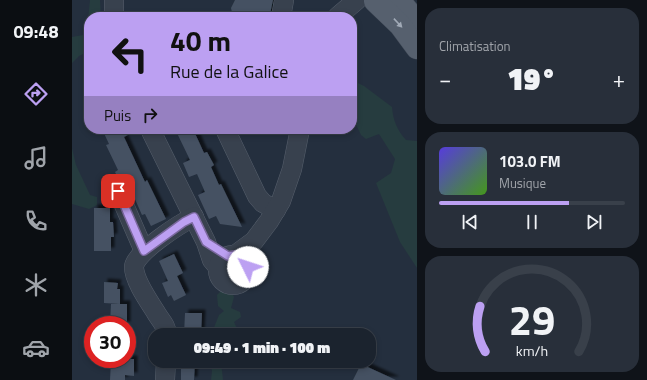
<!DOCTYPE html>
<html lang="fr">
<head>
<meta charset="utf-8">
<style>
	body { margin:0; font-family:"Titillium Web",sans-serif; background:#282f3a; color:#f1f3f6; height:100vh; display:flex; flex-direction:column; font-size:15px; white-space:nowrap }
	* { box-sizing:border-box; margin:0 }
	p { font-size:13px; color:#a0a4aa }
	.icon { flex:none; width:22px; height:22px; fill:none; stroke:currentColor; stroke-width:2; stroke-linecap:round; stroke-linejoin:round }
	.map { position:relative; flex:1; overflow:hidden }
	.drawer { display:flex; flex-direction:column; gap:8px; padding:8px; background:#0f1319; width:230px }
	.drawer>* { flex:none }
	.banner { position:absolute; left:12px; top:12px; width:273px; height:122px; border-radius:16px; box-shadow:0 2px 6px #0003,0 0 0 1px #39404a; background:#bca0f2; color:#111; overflow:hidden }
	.speed { position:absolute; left:12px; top:316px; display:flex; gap:8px; font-size:20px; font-weight:700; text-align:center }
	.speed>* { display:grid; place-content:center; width:52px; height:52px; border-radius:50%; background:#1b232e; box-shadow:0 2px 6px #0003,0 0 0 1px #39404a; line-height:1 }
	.speed .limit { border:6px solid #d22; background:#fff; color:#111 }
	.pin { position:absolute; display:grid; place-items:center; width:34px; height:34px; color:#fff; margin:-17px; border-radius:8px; box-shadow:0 2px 6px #0006 }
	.me { position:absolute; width:44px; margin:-22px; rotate:311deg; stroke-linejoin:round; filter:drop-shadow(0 0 3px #0008) }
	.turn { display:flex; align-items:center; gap:14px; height:84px; padding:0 20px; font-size:18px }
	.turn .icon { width:52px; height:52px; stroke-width:2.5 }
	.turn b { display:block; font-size:28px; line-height:34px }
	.then { display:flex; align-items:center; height:38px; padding:0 20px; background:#0003; gap:8px; font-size:15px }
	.big { font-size:30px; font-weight:800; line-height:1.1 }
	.drawer .widget { flex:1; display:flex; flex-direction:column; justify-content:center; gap:6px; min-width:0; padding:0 14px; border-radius:16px; background:#282f3a }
	.drawer .dial { align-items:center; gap:0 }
	.dial svg { height:104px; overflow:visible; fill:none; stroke:#39404a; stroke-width:7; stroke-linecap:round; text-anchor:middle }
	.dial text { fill:#f1f3f6; stroke:none }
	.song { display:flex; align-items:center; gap:12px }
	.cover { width:48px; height:48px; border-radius:6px; background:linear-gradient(135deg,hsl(250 70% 55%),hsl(100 70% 35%)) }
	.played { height:4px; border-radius:2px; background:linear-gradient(90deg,#bca0f2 70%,#39404a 70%) }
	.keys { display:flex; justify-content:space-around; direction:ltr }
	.heat { display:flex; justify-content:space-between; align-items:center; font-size:22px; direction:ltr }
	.trip { position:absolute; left:76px; top:328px; width:228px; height:40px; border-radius:16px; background:#1b232e; box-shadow:0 2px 6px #0003,0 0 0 1px #39404a; font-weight:800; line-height:40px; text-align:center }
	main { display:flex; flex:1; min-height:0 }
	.tabs { display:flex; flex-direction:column; width:72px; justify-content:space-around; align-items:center; background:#0b0e12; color:#a0a4aa }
	.tabs .icon { width:28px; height:28px }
	.tabs .active { color:#bca0f2 }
	.tabs b { font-size:18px; color:#f1f3f6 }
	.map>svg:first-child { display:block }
	.green { fill:#263c3f }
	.building { fill:#455162; filter:url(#shadow) }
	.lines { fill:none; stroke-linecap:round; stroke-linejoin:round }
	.minor-casing { stroke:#565f6c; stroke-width:20 }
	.major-casing { stroke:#414a57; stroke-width:23 }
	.minor { stroke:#38414e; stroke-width:19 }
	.major { stroke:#56606e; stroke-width:22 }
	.oneway { fill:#a1aab7 }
	.route-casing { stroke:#7a689d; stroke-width:10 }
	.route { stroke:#bca0f2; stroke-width:7 }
</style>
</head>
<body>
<main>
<nav class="tabs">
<b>09:48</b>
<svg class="icon active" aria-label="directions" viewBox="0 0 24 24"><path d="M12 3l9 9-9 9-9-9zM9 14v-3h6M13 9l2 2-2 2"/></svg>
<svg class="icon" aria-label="music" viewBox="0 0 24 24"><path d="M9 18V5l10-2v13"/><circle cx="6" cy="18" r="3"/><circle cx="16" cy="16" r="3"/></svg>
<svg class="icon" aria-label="phone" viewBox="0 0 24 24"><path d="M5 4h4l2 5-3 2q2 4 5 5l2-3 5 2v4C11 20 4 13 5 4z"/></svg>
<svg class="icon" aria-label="climate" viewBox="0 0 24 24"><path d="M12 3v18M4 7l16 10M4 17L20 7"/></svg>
<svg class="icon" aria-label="car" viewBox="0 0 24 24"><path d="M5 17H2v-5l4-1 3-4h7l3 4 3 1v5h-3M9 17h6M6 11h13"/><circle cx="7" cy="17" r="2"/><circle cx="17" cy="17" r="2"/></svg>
</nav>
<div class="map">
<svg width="345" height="380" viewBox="0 0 345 380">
	<defs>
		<filter id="shadow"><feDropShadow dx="3.5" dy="-3.5" stdDeviation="1" flood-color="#0009"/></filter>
	</defs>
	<rect width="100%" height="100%" fill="#242f3e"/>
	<g class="green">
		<polygon points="18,0 28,0 29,17 17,17 17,51 7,56 0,63 0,37 11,35 15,29"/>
		<path d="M280 80 292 86 320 107C321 120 325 130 334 140L345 141V268L328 242 304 183 319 173 323 159 307 134 294 139 289 135 280 116Z"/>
		<polygon points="0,148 4,165 18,195 25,197 25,205 17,209 0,204"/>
		<polygon points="149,291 161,295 162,297 159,308 168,312 169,317 162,322 168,335 139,335 147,315 152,311 146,306 145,295"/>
		<polygon points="138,361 149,361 151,380 139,380 140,371"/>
	</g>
	<g class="building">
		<polygon points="163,0 201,0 198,14 196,14 196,17 161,17 159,8"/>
		<polygon points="30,129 67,129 52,137 73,182 75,180 94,219 79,226 73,214 70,215 58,188 57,189 51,180 47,180 43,172 46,170 34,145 37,144"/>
		<polygon points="103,129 121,129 132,153 135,152 142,165 139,167 147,185 149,184 170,227 148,224 144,216 137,219 126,195 133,192 125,174 117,177 111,163 118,160"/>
		<polygon points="22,208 38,208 38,222 41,222 42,237 39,237 39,251 22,251"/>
		<polygon points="102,254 111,273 105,276 114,295 102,301 99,295 96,297 90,283 96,281 87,261"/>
		<polygon points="32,282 46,283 45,289 48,289 48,304 32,303"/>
		<polygon points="39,304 55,304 55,325 38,325"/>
		<polygon points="113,313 130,313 129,334 124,333 124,335 112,335"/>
		<polygon points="43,359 62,359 62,376 53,375 53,380 38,380 39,362 42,362"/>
		<polygon points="109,361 123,361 122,380 109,380"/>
		<polygon points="289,364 324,380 281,380"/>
	</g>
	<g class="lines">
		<defs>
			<g id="minor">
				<polyline points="42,0 42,17"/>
				<polyline points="209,17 212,0"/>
				<polyline points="265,17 285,0"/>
				<polyline points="78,129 134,242 140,260 146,267"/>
				<polyline points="153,129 185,196 191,203 204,210"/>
				<polyline points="46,191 72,251"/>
				<circle cx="161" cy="270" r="15"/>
				<polyline points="163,255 182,241 197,221 209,201 220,169 228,129"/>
				<path d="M95 335C95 325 87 319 83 311 76 300 62 280 62 267 62 253 109 223 122 217"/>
				<polyline points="93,380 94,361"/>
			</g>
			<g id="major">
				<polyline points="327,0 345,22"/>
				<polyline points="303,1 328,25 345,48"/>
			</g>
		</defs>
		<use href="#minor" class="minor-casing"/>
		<use href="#major" class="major-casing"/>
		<use href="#minor" class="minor"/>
		<use href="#major" class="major"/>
	</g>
	<defs><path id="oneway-solid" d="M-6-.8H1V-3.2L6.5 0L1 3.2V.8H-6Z"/></defs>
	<use class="oneway" href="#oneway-solid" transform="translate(326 23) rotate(47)"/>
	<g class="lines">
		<defs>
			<polyline id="route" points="46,191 72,251 112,222 122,217 134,242 156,256 163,255 168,256 174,262 176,267"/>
		</defs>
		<use href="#route" class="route-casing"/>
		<use href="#route" class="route"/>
	</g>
</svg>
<div class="speed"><div class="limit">30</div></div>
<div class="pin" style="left:46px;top:191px;background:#d93025"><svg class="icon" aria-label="arrive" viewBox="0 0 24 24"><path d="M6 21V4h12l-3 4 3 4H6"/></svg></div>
<svg class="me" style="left:176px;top:267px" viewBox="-20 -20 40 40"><circle r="19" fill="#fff"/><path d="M0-13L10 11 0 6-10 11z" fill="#bca0f2"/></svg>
<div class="trip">09:49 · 1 min · 100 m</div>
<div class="banner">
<div class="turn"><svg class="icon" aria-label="left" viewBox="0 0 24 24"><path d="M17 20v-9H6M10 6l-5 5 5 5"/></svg><div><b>40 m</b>Rue de la Galice</div></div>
<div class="then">Puis<svg class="icon" aria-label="right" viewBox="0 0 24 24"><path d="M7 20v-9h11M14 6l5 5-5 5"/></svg></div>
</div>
</div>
<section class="drawer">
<div class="widget"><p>Climatisation</p>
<div class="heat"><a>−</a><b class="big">19°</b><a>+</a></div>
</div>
<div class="widget">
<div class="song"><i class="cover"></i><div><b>103.0 FM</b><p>Musique</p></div></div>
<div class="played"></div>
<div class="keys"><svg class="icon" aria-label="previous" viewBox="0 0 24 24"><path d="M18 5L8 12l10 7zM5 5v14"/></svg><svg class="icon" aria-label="pause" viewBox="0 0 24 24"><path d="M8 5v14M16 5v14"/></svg><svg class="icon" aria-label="next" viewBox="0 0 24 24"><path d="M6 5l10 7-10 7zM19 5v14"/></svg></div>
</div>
<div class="widget dial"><svg viewBox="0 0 100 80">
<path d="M14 69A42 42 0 1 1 86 69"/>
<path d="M14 69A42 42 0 0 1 10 34" stroke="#bca0f2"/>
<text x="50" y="56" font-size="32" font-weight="700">29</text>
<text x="50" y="72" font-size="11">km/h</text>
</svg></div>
</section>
</main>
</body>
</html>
